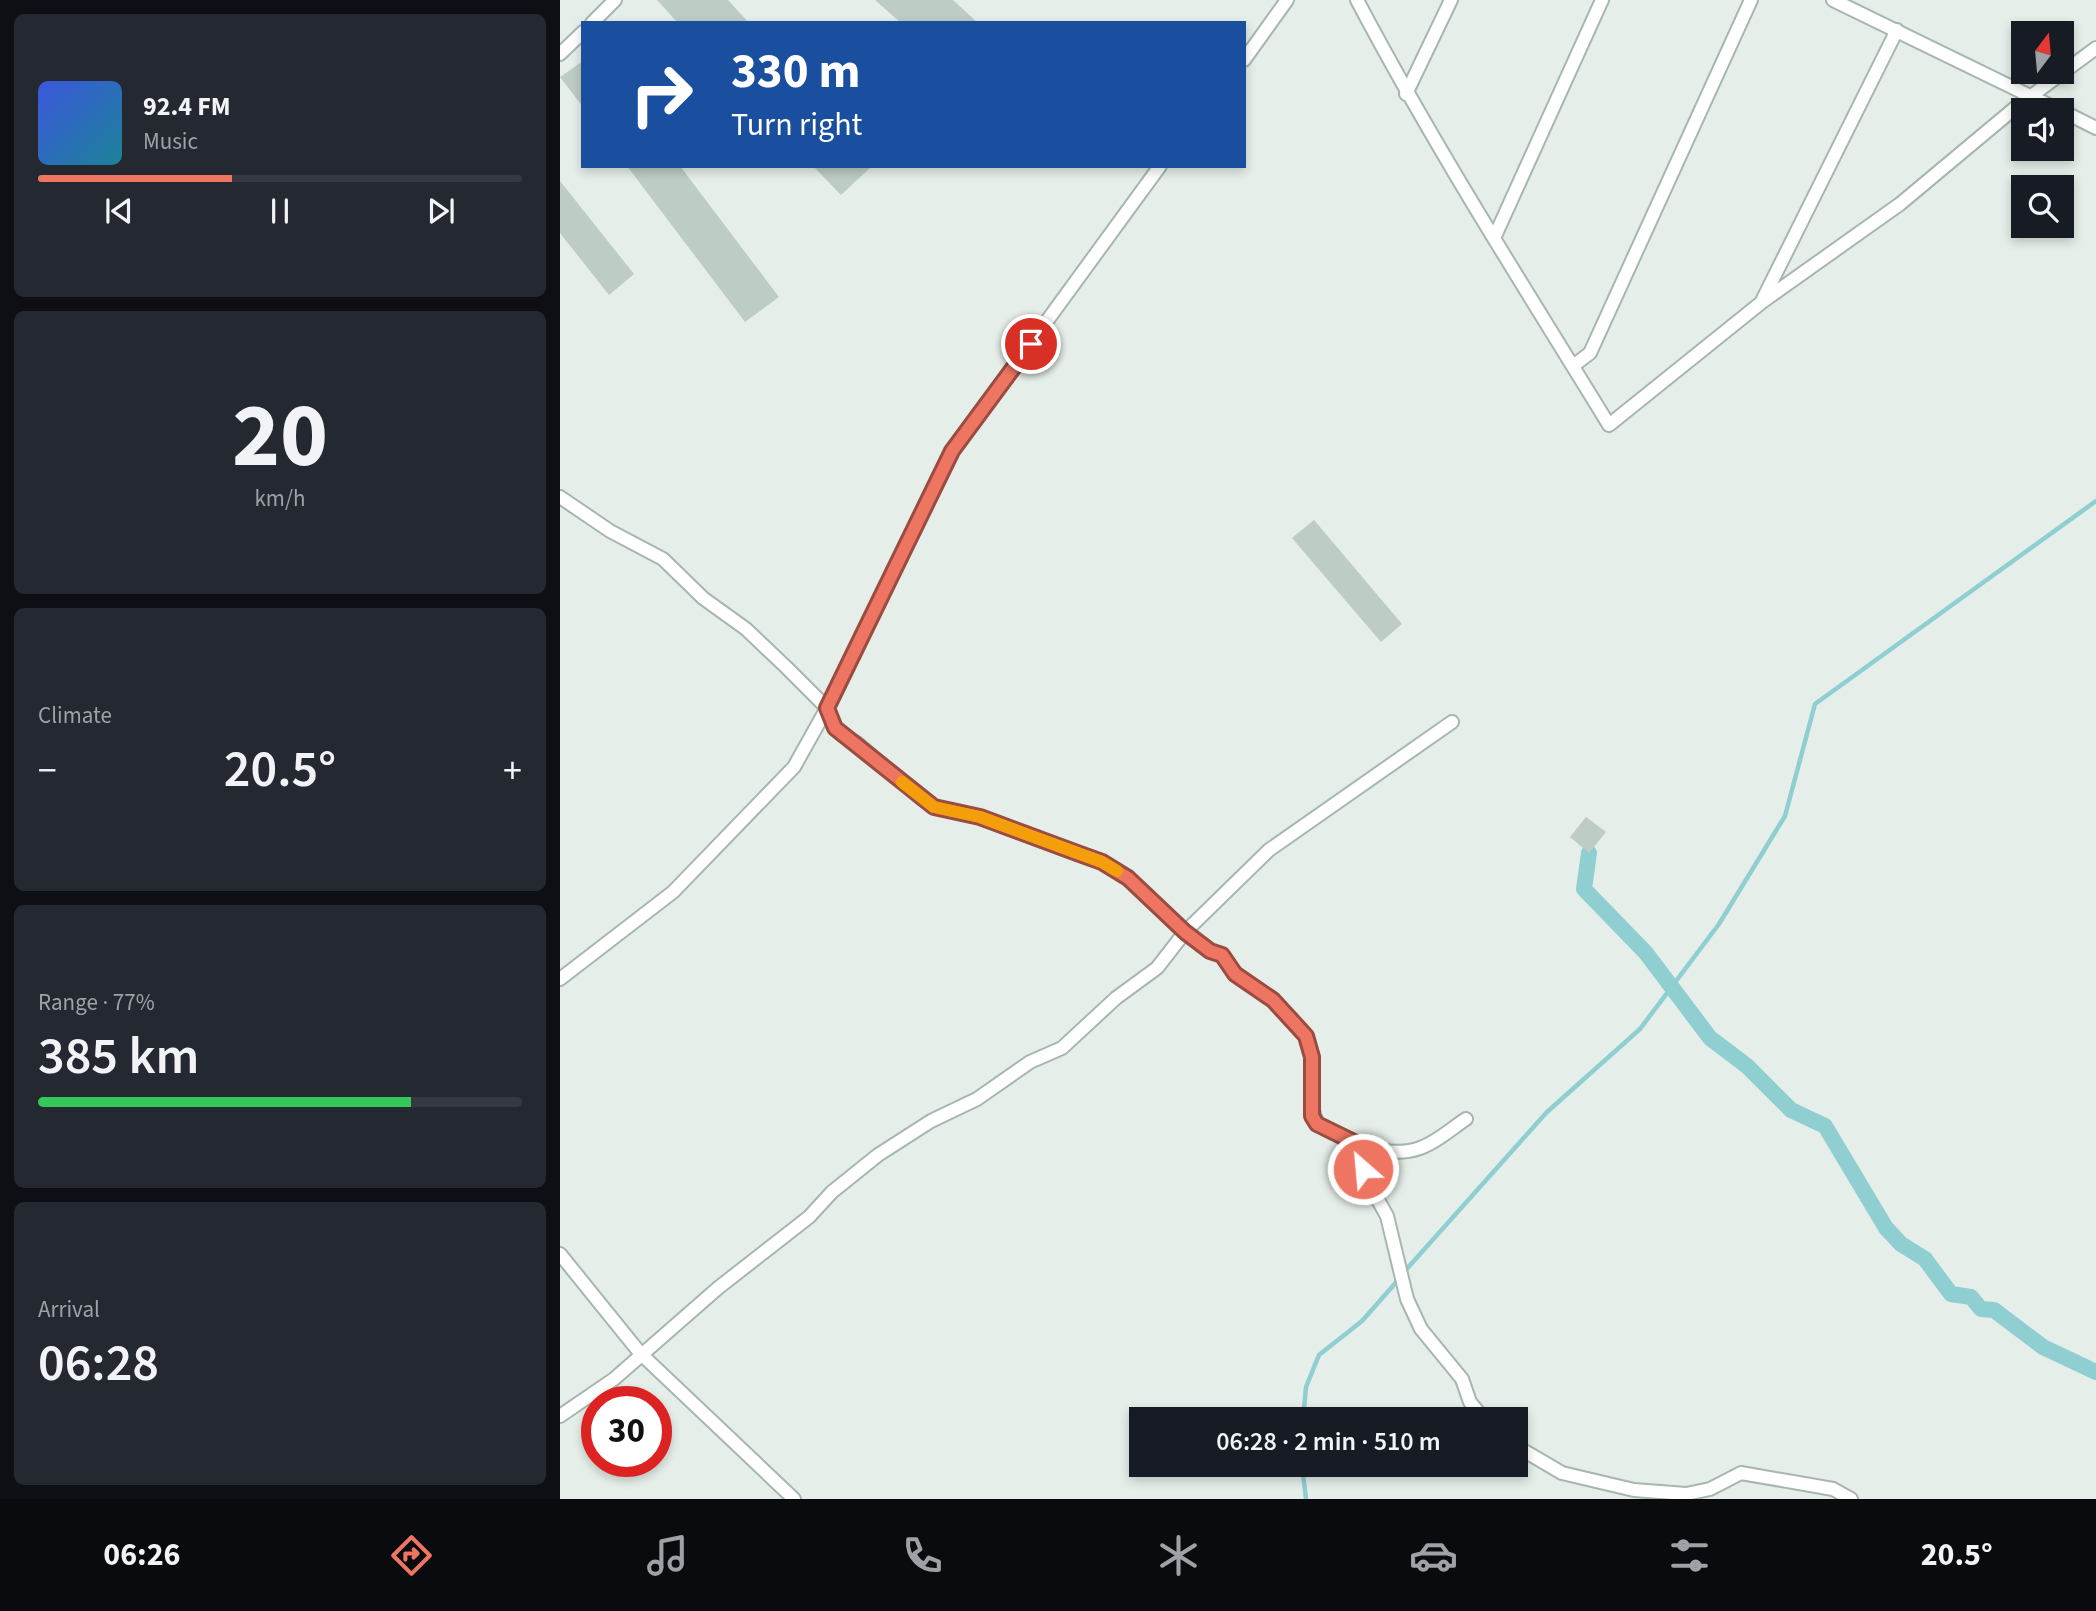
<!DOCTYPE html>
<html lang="en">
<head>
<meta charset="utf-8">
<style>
	body { margin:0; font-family:"Source Sans 3",sans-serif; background:#242831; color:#f1f3f6; height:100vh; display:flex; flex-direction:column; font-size:26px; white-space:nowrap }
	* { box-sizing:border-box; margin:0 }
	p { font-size:23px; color:#9ea1a6 }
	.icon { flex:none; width:38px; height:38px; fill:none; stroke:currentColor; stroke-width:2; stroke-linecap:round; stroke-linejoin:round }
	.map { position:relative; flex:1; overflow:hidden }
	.side { display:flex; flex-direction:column; gap:14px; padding:14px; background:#0d0f14; width:560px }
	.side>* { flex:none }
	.top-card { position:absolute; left:21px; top:21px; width:665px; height:147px; border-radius:0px; box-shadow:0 4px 10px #0003; background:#1a4fa0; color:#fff; overflow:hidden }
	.needle { width:46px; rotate:16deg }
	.buttons { position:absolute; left:1451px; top:21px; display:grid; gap:14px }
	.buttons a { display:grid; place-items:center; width:63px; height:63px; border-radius:0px; background:#171b24; box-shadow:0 4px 10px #0003; font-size:35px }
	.speed { position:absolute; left:21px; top:1386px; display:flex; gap:14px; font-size:35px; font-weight:700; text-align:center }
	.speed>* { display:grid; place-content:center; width:91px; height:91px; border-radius:50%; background:#171b24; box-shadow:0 4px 10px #0003; line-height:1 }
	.speed .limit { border:10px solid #d22; background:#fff; color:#111 }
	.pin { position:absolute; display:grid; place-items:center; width:60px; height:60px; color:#fff; margin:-30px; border:4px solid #fff; border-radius:50%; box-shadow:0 2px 7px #0007 }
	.me { position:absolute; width:77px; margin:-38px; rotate:333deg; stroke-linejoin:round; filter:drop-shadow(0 0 5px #0008) }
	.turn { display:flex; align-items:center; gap:24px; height:147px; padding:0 35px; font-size:32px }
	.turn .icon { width:91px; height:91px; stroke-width:2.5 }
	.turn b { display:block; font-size:49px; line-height:60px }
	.big { font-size:52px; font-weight:600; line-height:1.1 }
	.side .card { flex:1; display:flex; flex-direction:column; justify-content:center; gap:10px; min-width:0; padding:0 24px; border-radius:10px; background:#242831 }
	.side .dial { align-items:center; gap:0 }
	.dial b { font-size:91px; line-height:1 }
	.song { display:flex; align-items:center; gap:21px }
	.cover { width:84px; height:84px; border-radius:10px; background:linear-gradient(135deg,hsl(230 70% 55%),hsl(190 70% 35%)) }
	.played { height:7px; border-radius:4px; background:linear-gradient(90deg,#ee7562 40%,#363941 40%) }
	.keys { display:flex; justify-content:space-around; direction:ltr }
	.heat { display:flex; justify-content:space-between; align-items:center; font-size:38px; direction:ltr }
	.charge { height:10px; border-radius:5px; background:linear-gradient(90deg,#34c759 77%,#363941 0) }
	.trip { position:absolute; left:569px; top:1407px; width:399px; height:70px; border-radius:0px; background:#171b24; box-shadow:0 4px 10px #0003; font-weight:600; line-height:70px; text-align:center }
	.tabs { display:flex; height:112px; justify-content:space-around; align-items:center; background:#090b0e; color:#9ea1a6 }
	.tabs .icon { width:49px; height:49px }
	.tabs .selected { color:#ee7562 }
	.tabs b { font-size:32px; color:#f1f3f6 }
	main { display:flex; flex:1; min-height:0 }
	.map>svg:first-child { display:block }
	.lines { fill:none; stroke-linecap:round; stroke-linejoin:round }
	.stream { stroke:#8fced1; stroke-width:4.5 }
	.canal { stroke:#8fced1; stroke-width:16 }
	.building { fill:#bdccc4 }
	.minor-casing { stroke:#a7b6af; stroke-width:16 }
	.minor { stroke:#fff; stroke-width:12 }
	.route-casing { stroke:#9b4c40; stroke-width:18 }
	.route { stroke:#ee7562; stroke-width:12 }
	.slow { stroke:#f59e0b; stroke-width:12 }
</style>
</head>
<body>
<main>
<section class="side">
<div class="card">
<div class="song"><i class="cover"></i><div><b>92.4 FM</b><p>Music</p></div></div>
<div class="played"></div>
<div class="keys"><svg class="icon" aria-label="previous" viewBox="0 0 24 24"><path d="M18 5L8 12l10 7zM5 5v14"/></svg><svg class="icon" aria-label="pause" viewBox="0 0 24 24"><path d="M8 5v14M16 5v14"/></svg><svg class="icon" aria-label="next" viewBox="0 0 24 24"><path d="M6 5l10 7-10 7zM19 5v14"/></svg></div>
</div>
<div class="card dial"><b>20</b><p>km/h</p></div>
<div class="card"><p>Climate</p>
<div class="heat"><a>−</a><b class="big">20.5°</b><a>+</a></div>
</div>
<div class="card"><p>Range · 77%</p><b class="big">385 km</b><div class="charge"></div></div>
<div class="card"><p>Arrival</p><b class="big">06:28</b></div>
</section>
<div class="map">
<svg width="1536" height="1499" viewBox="0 0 1536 1499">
	<rect width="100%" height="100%" fill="#e5eee9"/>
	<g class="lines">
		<g class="stream">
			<polyline points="844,1272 987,1112 1080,1029 1159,924 1225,816 1255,704 1536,501"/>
			<polyline points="743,1419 746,1387 759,1355 802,1321 839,1279"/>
			<polyline points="742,1465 746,1499"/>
		</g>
		<polyline class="canal" points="1029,853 1024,889 1086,953 1150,1038 1187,1066 1231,1110 1265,1126 1326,1228 1341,1244 1365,1259 1391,1294 1411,1297 1421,1309 1434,1310 1483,1347 1536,1372"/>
	</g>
	<g class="building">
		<polygon points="97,0 168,0 189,23 118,23"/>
		<polygon points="315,0 393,0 418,23 341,23"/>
		<polygon points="23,61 23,107 0,77"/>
		<polygon points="67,166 120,166 219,297 185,322"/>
		<polygon points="253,166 312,166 281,195"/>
		<polygon points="0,181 74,274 49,295 0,233"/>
		<polygon points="754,520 842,624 821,642 732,538"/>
		<polygon points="1026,817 1046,832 1029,853 1010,837"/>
	</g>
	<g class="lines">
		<defs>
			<g id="minor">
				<path d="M797 0C874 146 963 285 1049 425L1202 302 1340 204 1455 108 1536 48"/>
				<polyline points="1273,0 1499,110"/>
				<polyline points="32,23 55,0"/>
				<polyline points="0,54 23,32"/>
				<polyline points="684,60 727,0"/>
				<polyline points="846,94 891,0"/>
				<polyline points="1502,111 1536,128"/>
				<polyline points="935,236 1042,0"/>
				<polyline points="1203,299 1337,30"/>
				<polyline points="1013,366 1030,353 1191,0"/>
				<path d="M0 497 50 531 103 559 143 598 186 629 226 667 267 708 275 728 282 735 297 743 362 799 375 807 420 817 542 862 568 878 625 932 650 951 662 955 675 974 713 1000 745 1036 752 1057 751 1104 757 1124C784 1141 828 1160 860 1148 876 1143 892 1128 906 1119"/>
				<polyline points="0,979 113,892 234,767 267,708 392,451 600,166"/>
				<polyline points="796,1142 808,1182 827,1216 847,1299 861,1329 902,1379 910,1402 924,1419"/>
				<polyline points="0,1254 80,1353 234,1499"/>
				<polyline points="0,1416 54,1379 158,1288 249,1217 272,1192 318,1155 371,1121 417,1099 470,1062 502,1048 556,998 597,968 625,932 709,850 892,722"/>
				<polyline points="956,1446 1002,1473 1074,1490 1126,1494 1150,1489 1181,1473 1273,1489 1291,1499"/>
			</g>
		</defs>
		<use href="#minor" class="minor-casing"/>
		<use href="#minor" class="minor"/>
	</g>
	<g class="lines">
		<defs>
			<polyline id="route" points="471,344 392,451 267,708 275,728 374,807 420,817 517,853 542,862 568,878 625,932 650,951 662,955 675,974 713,1000 746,1036 752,1057 752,1116 757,1124 796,1143 803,1169"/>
		</defs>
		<use href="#route" class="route-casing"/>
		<use href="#route" class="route"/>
		<polyline class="slow" points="342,782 374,807 420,817 542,862 557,871"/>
	</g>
</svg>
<div class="buttons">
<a><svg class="needle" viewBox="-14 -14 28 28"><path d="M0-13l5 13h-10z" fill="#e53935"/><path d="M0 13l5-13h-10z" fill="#9ea1a6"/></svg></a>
<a><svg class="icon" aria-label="sound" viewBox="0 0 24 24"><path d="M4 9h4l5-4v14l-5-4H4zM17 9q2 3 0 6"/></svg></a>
<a><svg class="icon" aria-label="search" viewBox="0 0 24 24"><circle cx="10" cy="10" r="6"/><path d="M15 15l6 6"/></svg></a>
</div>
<div class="speed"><div class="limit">30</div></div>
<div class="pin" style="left:471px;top:344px;background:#d93025"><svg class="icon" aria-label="arrive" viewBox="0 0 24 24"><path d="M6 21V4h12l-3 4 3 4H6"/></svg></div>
<svg class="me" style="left:803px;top:1169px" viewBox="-20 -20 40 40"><circle r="17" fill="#ee7562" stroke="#fff" stroke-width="3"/><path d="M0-11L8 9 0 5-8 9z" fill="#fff"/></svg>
<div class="trip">06:28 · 2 min · 510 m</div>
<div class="top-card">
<div class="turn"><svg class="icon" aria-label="right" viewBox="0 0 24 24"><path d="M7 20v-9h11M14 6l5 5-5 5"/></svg><div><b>330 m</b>Turn right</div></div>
</div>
</div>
</main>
<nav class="tabs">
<b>06:26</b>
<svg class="icon selected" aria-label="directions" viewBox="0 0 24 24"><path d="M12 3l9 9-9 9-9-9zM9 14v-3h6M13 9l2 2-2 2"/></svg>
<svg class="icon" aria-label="music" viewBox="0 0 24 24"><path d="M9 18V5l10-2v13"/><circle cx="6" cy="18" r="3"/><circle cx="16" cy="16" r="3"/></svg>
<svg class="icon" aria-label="phone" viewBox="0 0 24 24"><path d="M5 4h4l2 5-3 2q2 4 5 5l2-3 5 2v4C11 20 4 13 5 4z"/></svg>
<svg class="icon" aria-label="climate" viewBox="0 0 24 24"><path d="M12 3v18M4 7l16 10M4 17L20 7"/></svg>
<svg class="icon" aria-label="car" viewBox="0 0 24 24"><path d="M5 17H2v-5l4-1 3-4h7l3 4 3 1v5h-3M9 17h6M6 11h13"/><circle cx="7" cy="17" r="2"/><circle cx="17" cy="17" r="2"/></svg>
<svg class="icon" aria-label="filters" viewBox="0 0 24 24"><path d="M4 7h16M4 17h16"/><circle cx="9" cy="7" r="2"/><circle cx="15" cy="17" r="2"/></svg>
<b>20.5°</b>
</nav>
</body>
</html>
